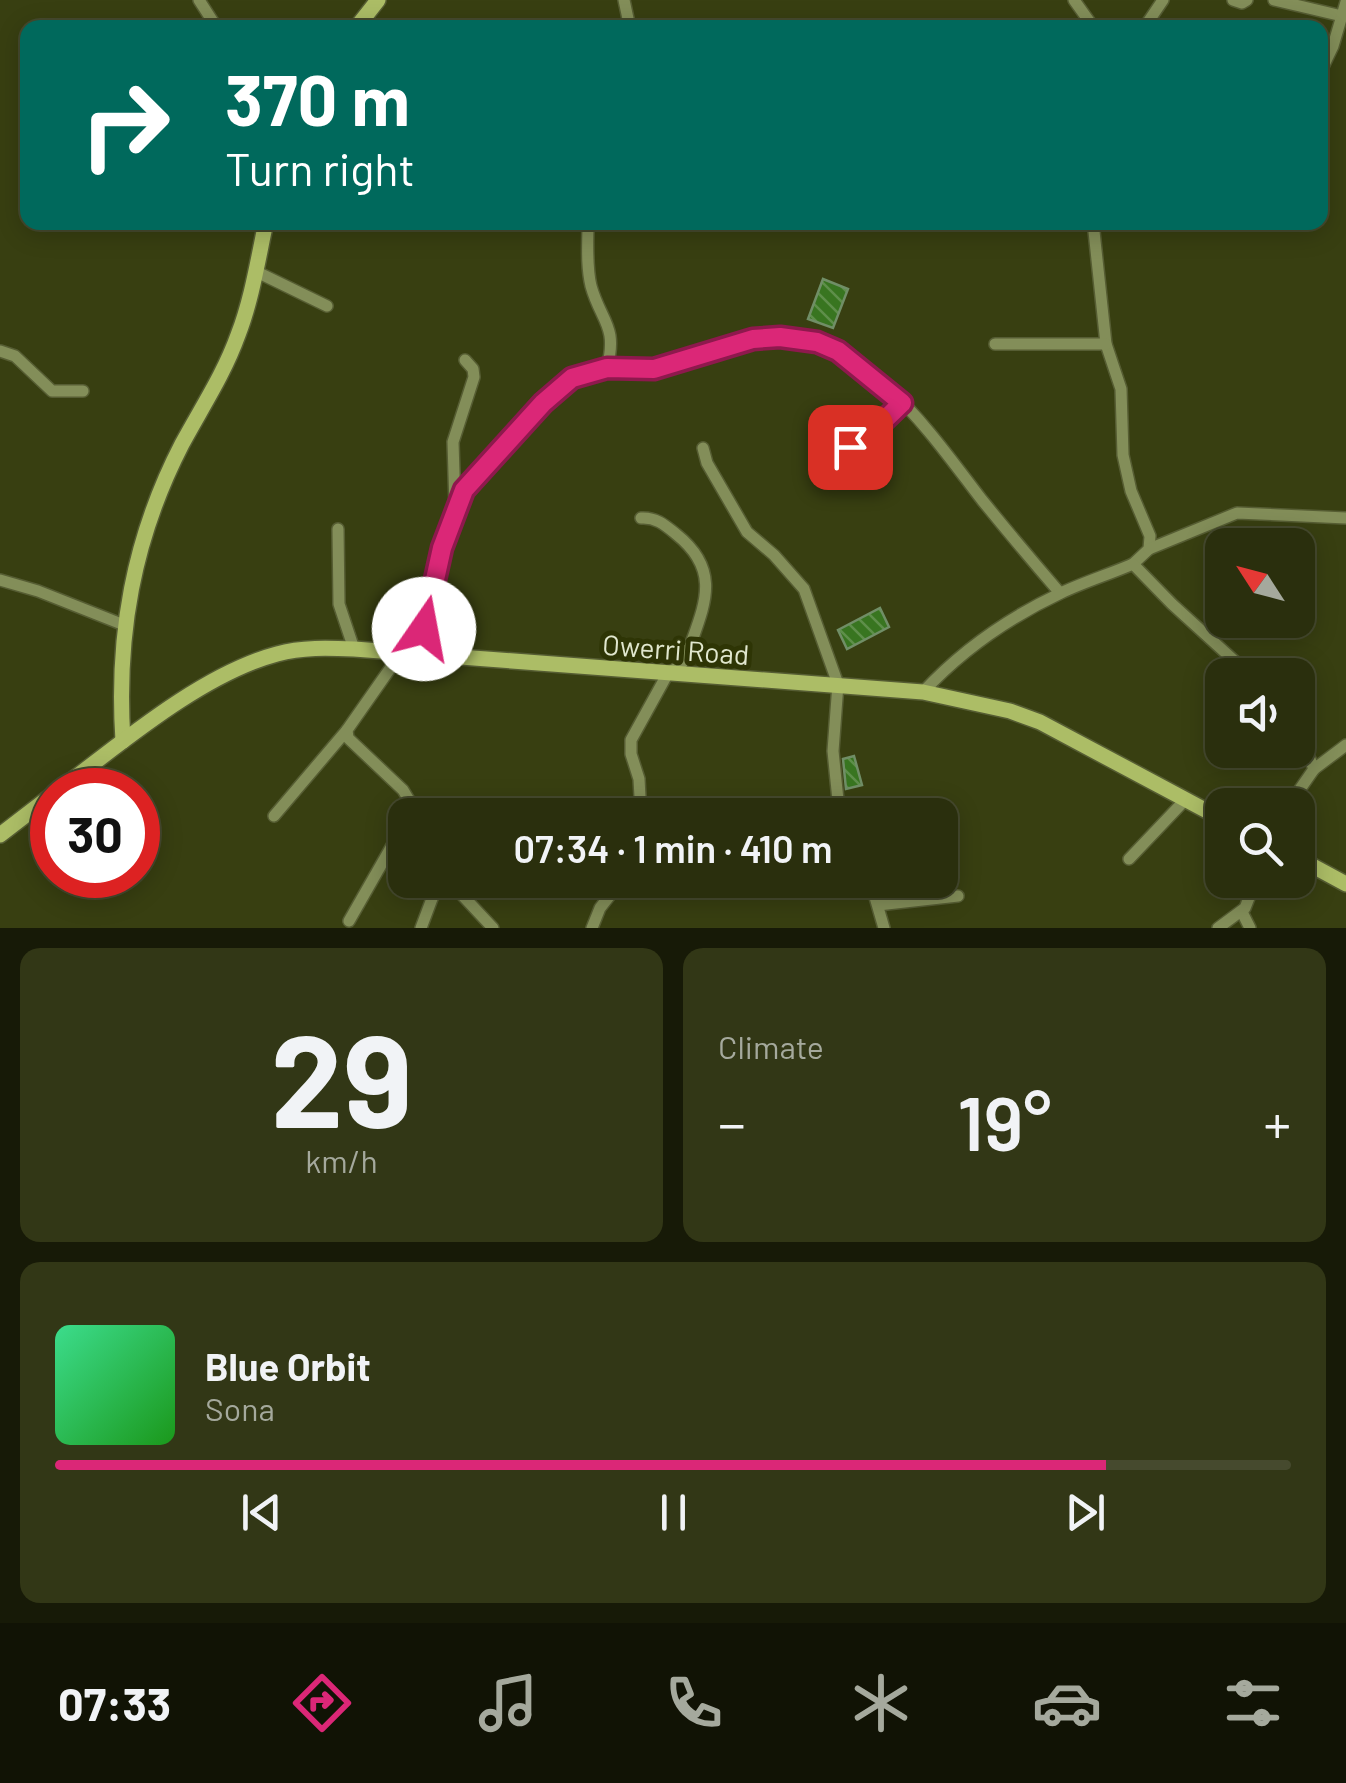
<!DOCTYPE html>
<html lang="en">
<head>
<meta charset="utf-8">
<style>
	body { margin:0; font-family:Barlow,sans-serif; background:#323716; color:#f1f3f6; height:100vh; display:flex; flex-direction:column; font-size:38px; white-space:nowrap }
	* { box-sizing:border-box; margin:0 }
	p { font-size:32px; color:#a5a99d }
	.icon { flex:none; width:55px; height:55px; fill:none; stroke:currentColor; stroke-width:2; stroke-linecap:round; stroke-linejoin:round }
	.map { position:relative; height:928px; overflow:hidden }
	.panel { display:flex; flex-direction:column; gap:20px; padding:20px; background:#171a07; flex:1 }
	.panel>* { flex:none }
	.top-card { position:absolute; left:20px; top:20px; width:1308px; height:210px; border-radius:20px; box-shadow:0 5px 25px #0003,0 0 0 2px #464a2e; background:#00695c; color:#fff; overflow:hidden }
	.needle { width:65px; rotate:306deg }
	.tools { position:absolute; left:1205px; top:528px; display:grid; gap:20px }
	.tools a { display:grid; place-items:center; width:110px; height:110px; border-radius:20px; background:#2a2f0d; box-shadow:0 5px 25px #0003,0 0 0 2px #464a2e; font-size:50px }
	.speed { position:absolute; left:30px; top:768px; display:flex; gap:20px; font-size:50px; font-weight:700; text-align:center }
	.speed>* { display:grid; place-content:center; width:130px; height:130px; border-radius:50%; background:#2a2f0d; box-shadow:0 5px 25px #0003,0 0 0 2px #464a2e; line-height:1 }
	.speed .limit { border:15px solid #d22; background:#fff; color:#111 }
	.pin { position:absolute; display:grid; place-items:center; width:85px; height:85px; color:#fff; margin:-42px; border-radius:20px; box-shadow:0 5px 15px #0006 }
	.me { position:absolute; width:110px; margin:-55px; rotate:12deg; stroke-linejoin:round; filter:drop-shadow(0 0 8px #0008) }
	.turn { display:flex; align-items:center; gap:35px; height:210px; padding:0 40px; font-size:45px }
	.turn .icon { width:130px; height:130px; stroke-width:2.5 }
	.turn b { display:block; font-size:70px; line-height:85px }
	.big { font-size:75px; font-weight:600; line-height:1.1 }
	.panel .card { flex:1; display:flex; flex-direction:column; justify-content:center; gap:15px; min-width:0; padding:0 35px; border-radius:20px; background:#323716 }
	.panel .dial { align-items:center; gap:0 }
	.dial b { font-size:130px; line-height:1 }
	.song { display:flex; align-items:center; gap:30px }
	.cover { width:120px; height:120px; border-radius:15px; background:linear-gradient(135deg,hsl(150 70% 55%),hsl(120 70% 35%)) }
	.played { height:10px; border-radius:5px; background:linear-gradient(90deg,#db2777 85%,#464a2e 85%) }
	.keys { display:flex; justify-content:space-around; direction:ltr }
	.heat { display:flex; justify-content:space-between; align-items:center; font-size:55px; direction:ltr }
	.panel .tiles { flex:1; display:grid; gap:20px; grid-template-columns:1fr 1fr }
	.card:last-child { grid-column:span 2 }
	.trip { position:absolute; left:388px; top:798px; width:570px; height:100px; border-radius:20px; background:#2a2f0d; box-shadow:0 5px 25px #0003,0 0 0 2px #464a2e; font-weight:600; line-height:100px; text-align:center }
	.tabs { display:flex; height:160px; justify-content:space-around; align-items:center; background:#111305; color:#a5a99d }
	.tabs .icon { width:70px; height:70px }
	.tabs .on { color:#db2777 }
	.tabs b { font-size:45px; color:#f1f3f6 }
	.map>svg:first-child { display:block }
	.building { fill:url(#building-back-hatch); stroke:#708e66; stroke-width:2.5 }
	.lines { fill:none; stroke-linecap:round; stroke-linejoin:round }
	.street-casing { stroke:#565d33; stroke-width:14 }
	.secondary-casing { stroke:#565d33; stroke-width:18 }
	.street { stroke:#838e59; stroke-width:11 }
	.secondary { stroke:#acbd66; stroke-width:15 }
	.route-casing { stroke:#8e194d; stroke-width:25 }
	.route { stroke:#db2777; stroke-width:18 }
	.labels { text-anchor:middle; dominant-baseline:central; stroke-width:10; stroke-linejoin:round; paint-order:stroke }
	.street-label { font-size:28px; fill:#e1e7ce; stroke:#2e3505 }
</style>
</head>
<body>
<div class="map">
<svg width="1346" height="928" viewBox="0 0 1346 928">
	<defs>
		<pattern id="building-back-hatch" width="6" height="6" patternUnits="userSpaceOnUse" patternTransform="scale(2.5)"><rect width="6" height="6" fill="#387520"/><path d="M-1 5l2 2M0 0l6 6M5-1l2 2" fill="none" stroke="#5e8f4a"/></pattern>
	</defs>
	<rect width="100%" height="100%" fill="#383f11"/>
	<g class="building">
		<polygon points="823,279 848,289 833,328 808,319"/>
		<polygon points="880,608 889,627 847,649 838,630"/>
		<polygon points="854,756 862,785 846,789 843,759"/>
	</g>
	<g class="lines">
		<defs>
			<g id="street">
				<polyline points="199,0 217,28"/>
				<polyline points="624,0 630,28"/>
				<polyline points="1074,0 1094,28"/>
				<polyline points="1233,0 1242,3 1247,0"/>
				<polyline points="1274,0 1342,16"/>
				<polyline points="1144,28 1163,0"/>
				<polyline points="1320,73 1333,46 1346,2"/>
				<path d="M588 222C588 243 586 265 591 286 601 322 618 325 607 368"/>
				<polyline points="1093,222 1106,344 1121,389 1123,455 1131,491 1150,536 1149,549 1133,564"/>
				<polyline points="1205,222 1230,222"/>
				<polyline points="255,271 327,306"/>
				<polyline points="995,344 1106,344"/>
				<polyline points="0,351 15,356 52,391 83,391"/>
				<polyline points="703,448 707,463 747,532 774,555 804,589 838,684 833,751 838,800 843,815"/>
				<polyline points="830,461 871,433 902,403"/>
				<polyline points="455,506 453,442 474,377 473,369 465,360"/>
				<path d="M641 518C656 517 665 525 676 534 725 573 702 609 686 658L680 666 668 673 631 740V754L639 779 641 815"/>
				<polyline points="338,529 339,604 354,649"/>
				<polyline points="1149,549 1237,513 1346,518"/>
				<polyline points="0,580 38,591 124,625"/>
				<polyline points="401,653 347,730 348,738 403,790 418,815"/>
				<path d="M420 654C430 599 437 539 464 490 496 455 545 385 590 372 609 366 624 371 643 370 653 370 663 366 672 363 708 353 745 336 783 337 870 341 934 438 982 500 1008 532 1034 563 1060 593"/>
				<path d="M923 692C961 651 1010 617 1061 593 1084 582 1110 574 1133 564L1172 604 1250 675"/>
				<polyline points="1314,769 1346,745"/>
				<polyline points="1289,805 1314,769 1298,730"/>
				<polyline points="274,816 347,730"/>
				<polyline points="1129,859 1186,799"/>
				<polyline points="448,880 493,928"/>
				<polyline points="870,880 884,928"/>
				<polyline points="878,905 958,896"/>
				<polyline points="1242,912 1250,928"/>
				<polyline points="349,921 405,823"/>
				<polyline points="421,928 439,880"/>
				<polyline points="592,928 600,908 622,880"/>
				<polyline points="1218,928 1245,908 1256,880"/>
			</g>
			<g id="secondary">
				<polyline points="356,28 378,0"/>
				<path d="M123 741C116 636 133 539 182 444 202 407 224 374 238 335 252 299 258 259 266 222"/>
				<path d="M59 790C121 743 202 674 277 654 302 647 328 648 354 649L923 692 1010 711 1040 722 1222 819"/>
				<polyline points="0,835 52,795"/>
				<polyline points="1298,858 1346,884"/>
			</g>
		</defs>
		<use href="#street" class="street-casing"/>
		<use href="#secondary" class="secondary-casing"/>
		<use href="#street" class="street"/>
		<use href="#secondary" class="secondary"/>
	</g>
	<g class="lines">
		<defs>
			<polyline id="route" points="424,629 442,548 464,490 543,403 572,378 607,368 654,369 753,339 780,337 817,342 838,351 902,403 871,433 850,447"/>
		</defs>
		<use href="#route" class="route-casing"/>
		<use href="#route" class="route"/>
	</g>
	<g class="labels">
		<g class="street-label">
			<text transform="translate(676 649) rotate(4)">Owerri Road</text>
		</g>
	</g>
</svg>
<div class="tools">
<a><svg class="needle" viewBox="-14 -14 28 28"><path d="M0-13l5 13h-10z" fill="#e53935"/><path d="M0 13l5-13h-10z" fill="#a5a99d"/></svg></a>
<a><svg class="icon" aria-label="sound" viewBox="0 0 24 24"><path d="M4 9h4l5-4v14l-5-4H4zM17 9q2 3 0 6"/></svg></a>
<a><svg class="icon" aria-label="search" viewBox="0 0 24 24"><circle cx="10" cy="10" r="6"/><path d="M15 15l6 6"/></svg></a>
</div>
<div class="speed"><div class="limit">30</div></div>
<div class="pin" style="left:850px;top:447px;background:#d93025"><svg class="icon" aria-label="arrive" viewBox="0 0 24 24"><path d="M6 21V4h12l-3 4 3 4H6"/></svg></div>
<svg class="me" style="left:424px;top:629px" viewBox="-20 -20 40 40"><circle r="19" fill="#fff"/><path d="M0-13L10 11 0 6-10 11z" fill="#db2777"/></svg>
<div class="trip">07:34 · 1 min · 410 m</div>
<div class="top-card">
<div class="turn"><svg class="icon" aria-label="right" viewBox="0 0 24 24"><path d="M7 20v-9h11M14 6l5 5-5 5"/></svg><div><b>370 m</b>Turn right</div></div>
</div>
</div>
<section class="panel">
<div class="tiles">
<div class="card dial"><b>29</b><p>km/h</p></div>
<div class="card"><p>Climate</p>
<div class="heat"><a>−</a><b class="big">19°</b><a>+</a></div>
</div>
<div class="card">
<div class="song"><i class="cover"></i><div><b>Blue Orbit</b><p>Sona</p></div></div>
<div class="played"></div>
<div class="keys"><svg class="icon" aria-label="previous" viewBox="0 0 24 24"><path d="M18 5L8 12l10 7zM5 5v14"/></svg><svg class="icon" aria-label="pause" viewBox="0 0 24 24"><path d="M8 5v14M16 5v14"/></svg><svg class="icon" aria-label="next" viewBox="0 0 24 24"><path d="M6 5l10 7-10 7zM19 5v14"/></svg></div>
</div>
</div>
</section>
<nav class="tabs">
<b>07:33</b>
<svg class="icon on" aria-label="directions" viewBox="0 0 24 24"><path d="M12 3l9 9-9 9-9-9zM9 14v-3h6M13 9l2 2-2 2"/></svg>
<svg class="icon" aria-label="music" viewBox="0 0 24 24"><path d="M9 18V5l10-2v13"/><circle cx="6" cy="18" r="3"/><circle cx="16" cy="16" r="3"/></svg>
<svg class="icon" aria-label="phone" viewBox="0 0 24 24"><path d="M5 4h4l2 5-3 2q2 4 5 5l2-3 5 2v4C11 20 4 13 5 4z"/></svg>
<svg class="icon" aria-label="climate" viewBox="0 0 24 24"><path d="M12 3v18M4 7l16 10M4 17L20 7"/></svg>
<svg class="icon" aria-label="car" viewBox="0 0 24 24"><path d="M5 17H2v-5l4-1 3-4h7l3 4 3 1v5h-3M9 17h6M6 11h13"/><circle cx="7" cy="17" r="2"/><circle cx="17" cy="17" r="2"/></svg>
<svg class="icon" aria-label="filters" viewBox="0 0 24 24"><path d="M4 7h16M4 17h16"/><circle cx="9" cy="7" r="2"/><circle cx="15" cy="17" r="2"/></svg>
</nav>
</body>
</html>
